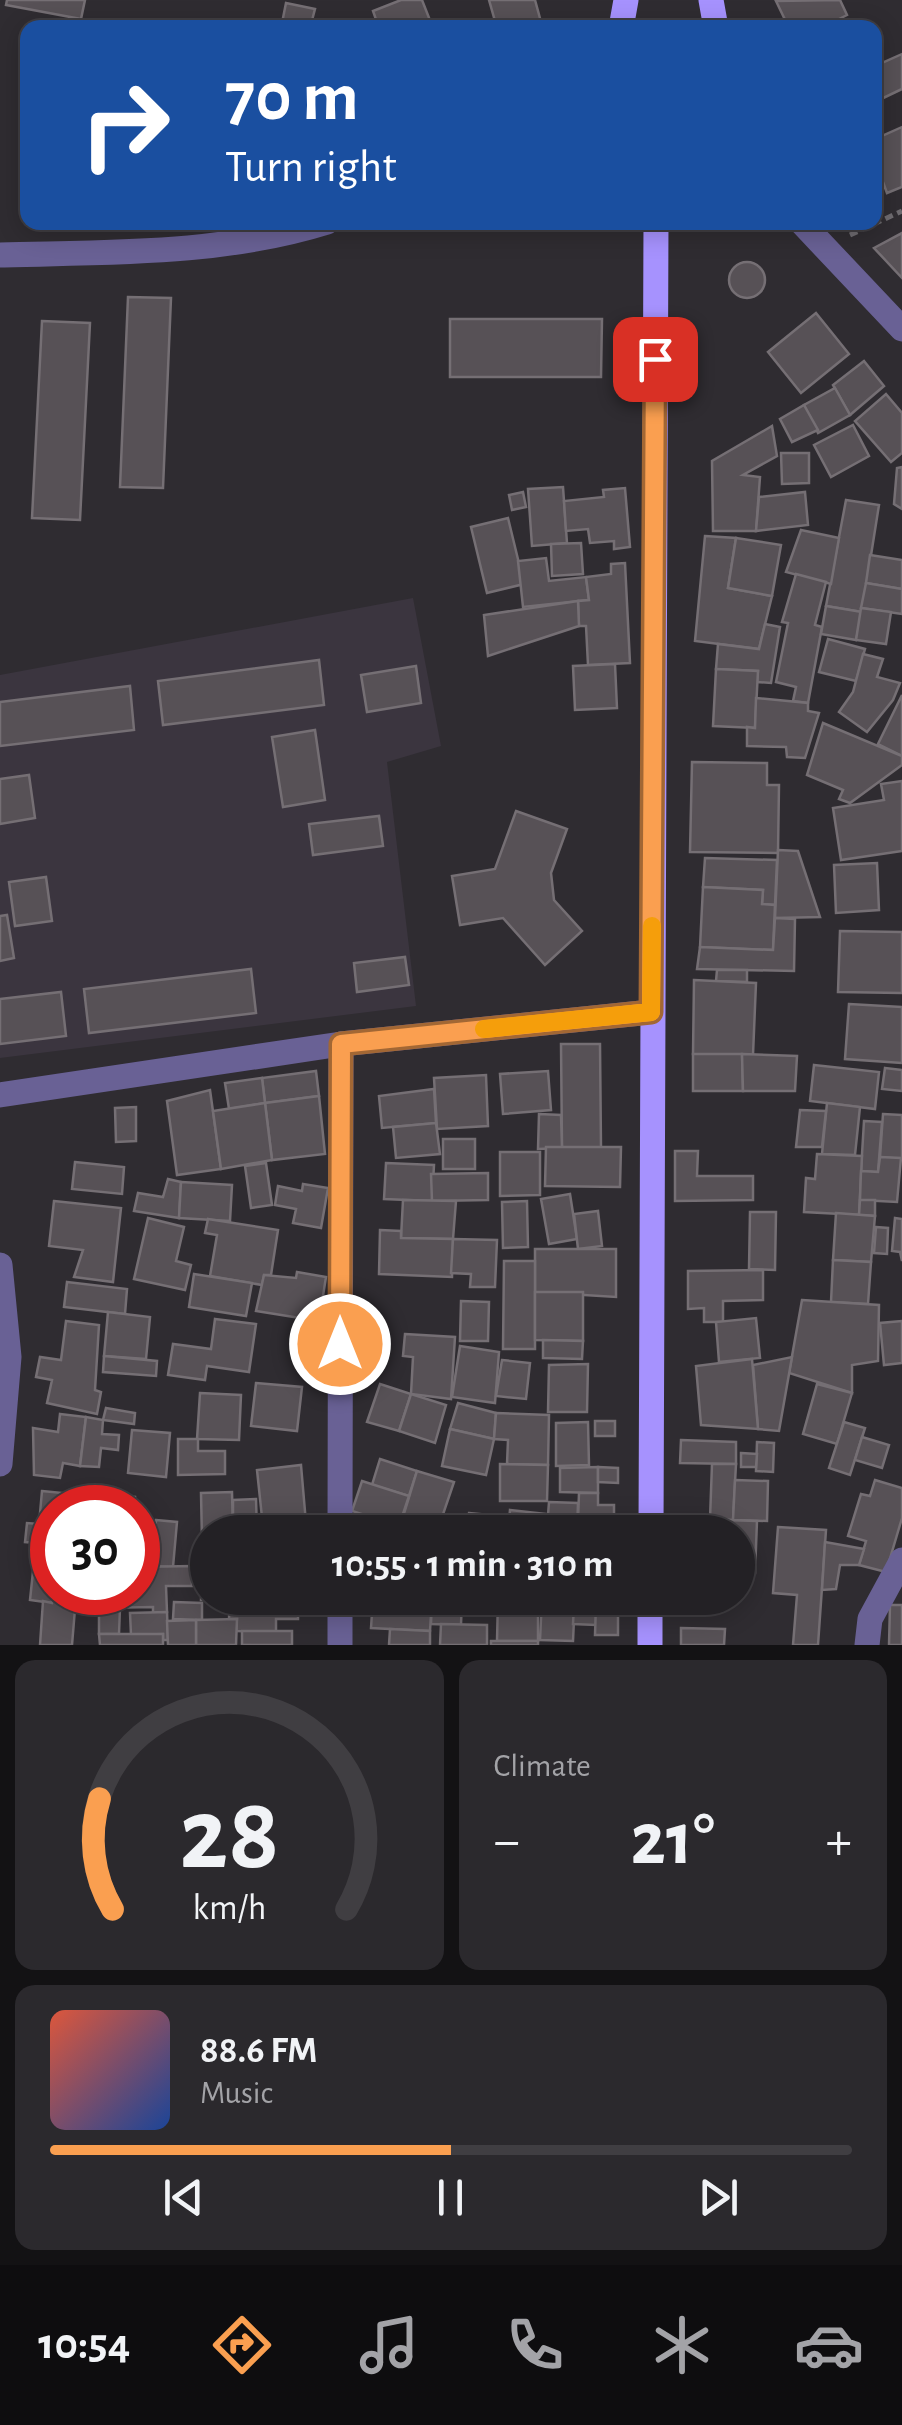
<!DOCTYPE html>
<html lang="en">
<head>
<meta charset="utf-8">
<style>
	body { margin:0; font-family:"Alegreya Sans",sans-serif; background:#2b292d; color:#f1f3f6; height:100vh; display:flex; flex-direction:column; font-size:38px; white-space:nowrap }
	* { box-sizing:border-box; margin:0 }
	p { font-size:32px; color:#a3a3a7 }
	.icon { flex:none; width:55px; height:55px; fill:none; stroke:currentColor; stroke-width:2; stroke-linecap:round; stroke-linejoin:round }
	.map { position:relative; height:1645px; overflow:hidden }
	.details { display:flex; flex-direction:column; gap:15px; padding:15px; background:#131214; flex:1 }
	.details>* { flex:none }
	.hud { position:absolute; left:20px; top:20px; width:862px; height:210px; border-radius:20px; box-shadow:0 5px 25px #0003,0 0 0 2px #403e42; background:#1a4fa0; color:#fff; overflow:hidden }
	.speed { position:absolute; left:30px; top:1485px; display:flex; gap:20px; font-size:50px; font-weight:700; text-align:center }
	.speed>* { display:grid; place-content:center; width:130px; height:130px; border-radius:50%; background:#232125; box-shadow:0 5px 25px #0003,0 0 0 2px #403e42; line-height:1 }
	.speed .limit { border:15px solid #d22; background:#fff; color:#111 }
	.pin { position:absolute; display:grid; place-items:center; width:85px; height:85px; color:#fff; margin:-42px; border-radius:20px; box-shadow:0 5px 15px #0006 }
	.me { position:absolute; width:110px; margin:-55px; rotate:0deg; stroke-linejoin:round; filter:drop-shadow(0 0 8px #0008) }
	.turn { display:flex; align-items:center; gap:35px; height:210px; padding:0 40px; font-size:45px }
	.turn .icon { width:130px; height:130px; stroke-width:2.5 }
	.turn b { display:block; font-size:70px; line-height:85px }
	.big { font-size:75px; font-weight:700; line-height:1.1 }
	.details .card { flex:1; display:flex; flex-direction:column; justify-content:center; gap:15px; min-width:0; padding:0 35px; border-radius:20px; background:#2b292d }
	.details .dial { align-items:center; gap:0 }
	.dial svg { height:260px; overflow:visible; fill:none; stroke:#403e42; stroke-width:7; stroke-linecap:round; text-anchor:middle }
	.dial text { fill:#f1f3f6; stroke:none }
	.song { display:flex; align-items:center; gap:30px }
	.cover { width:120px; height:120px; border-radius:15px; background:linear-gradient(135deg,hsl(10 70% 55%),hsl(220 70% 35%)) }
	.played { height:10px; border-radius:5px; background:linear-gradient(90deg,#fa9f50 50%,#403e42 50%) }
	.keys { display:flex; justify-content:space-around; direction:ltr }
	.heat { display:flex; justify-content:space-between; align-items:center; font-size:55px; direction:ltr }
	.details .tiles { flex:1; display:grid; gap:15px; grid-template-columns:1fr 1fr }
	.card:last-child { grid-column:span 2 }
	.trip { position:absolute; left:190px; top:1515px; width:565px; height:100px; border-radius:50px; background:#232125; box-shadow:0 5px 25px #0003,0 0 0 2px #403e42; font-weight:700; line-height:100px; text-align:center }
	.dock { display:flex; height:160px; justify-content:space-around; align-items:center; background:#0e0d0f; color:#a3a3a7 }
	.dock .icon { width:70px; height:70px }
	.dock .on { color:#fa9f50 }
	.dock b { font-size:45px; color:#f1f3f6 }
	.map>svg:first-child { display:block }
	.built { fill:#3b353f }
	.building { fill:#575156; stroke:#756f74; stroke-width:2.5 }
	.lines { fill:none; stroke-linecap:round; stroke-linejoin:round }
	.path { stroke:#6e6b70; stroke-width:5; stroke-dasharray:8 5; stroke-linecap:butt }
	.minor { stroke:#696195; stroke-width:25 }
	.major { stroke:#a692fe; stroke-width:25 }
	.route-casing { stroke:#a26734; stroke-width:25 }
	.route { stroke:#fa9f50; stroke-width:18 }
	.slow { stroke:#f59e0b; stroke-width:18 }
</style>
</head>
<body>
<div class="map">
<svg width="902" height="1645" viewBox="0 0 902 1645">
	<rect width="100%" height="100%" fill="#2f2c31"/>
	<polygon class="built" points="413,598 441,746 387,762 416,1006 0,1058 0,675"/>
	<g class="building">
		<polygon points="7,0 85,0 81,19 6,5"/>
		<polygon points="401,0 422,0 433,28 379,28 373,11"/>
		<polygon points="489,0 535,0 541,22 497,28"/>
		<polygon points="840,0 847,15 821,28 789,28 776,1"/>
		<polygon points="286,3 315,9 310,28 281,28"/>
		<polygon points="902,54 902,89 875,102 875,66"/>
		<polygon points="902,127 902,187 887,193 883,182 875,186 875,139"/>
		<polygon points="902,233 902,278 874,248"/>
		<circle cx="747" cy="280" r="18"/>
		<polygon points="128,297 171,298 163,488 120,487"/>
		<polygon points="816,313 849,354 801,393 768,352"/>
		<polygon points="450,319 602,319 601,377 450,377"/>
		<polygon points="42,321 90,323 80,520 32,518"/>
		<polygon points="864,361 884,386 850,415 833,385"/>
		<polygon points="835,388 850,415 818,433 804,405"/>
		<polygon points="886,394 902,413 902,453 891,462 855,421"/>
		<polygon points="804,405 818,430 792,442 780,419"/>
		<polygon points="853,425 869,456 831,477 814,445"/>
		<polygon points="772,426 777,456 743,475 760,477 756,531 713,531 712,461"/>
		<polygon points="781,453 809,453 809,483 782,484"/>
		<polygon points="902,467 902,509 894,504 897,468"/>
		<polygon points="563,487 567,543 532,546 528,489"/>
		<polygon points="625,488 630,547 614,549 614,541 590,543 588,529 566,531 564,501 604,497 603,490"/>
		<polygon points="523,492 526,507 512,510 509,495"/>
		<polygon points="805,492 808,525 756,531 759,497"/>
		<polygon points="846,500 879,505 862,612 826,606"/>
		<polygon points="508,518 524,584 487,593 471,527"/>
		<polygon points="801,530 839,538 831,584 786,572"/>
		<polygon points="705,536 736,538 728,588 772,596 759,649 695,641"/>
		<polygon points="736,538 781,545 772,596 728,588"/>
		<polygon points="581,543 583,574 552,576 551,544"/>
		<polygon points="870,555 902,560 902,589 866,583"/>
		<polygon points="546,558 549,581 586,577 589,600 523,607 518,561"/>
		<polygon points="625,563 630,663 588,665 586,626 579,626 578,601 589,600 586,577 611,574 611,564"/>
		<polygon points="796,574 826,582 815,625 822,627 808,703 793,701 796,687 776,682 788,623 782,622"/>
		<polygon points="866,583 902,589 902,614 861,608"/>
		<polygon points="578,601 579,626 488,656 484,615"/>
		<polygon points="826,606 862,612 856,640 821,634"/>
		<polygon points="861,608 891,612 886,644 856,640"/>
		<polygon points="765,624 780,627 771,683 757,682 758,671 716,669 718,644 759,649"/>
		<polygon points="828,639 865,649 856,681 819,672"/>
		<polygon points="863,654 883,659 877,677 900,683 893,700 867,732 839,712 853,692"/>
		<polygon points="319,660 324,705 163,725 158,681"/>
		<polygon points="615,664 617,708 575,710 573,666"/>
		<polygon points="416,666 421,703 367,712 361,675"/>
		<polygon points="716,669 758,671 755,728 713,726"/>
		<polygon points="130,686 134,730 0,746 0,702"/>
		<polygon points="902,695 902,756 878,744"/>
		<polygon points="756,698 808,703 808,711 819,713 805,758 787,757 786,747 747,746 747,727 755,728"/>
		<polygon points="823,723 902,756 902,765 850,803 839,799 843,790 807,775"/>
		<polygon points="315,730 325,800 283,807 272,737"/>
		<polygon points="692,762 767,763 767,785 779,785 778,853 690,852"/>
		<polygon points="29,775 35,818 0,824 0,779"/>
		<polygon points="902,781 902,851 841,860 833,808 884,800 881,784"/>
		<polygon points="516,811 567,829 551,873 554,900 582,931 545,965 503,918 460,925 452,876 495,869"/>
		<polygon points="379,816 383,846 313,855 309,824"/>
		<polygon points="778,850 798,851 820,917 775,918"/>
		<polygon points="705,858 777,860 775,905 762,904 763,890 703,887"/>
		<polygon points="877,863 879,910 836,913 834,865"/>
		<polygon points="46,877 52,921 15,926 9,882"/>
		<polygon points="703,887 763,890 762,904 775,905 773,950 700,947"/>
		<polygon points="7,915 14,958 0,961 0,916"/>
		<polygon points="775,918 795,919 794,971 697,969 700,947 773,950"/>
		<polygon points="840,931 902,932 902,993 838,992"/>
		<polygon points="405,957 409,985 357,992 354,963"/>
		<polygon points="251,969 256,1013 89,1033 84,989"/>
		<polygon points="717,970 747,970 747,982 716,981"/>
		<polygon points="694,980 756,983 753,1055 693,1054"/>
		<polygon points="61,992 66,1036 0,1044 0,999"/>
		<polygon points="849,1004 902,1007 902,1063 845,1059"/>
		<polygon points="561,1044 600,1044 601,1147 562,1148"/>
		<polygon points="693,1054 742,1054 743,1091 693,1091"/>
		<polygon points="742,1054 797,1056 795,1091 743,1091"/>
		<polygon points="814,1065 879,1072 875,1109 810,1101"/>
		<polygon points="885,1068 902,1070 902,1091 882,1089"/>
		<polygon points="316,1071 319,1096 265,1103 262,1078"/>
		<polygon points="548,1071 551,1110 503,1114 500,1074"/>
		<polygon points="486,1075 488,1126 437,1129 434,1078"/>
		<polygon points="262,1078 265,1103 229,1109 225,1083"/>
		<polygon points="434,1089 436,1123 382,1128 379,1096"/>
		<polygon points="210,1090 221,1169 177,1175 167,1101"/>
		<polygon points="319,1096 325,1154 272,1160 265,1103"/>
		<polygon points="265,1103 272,1160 221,1169 213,1111"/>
		<polygon points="827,1103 860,1107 855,1155 822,1154"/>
		<polygon points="136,1107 136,1141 116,1142 115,1108"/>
		<polygon points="800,1110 826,1111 822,1147 796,1147"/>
		<polygon points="539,1114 561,1115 562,1148 538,1149"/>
		<polygon points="883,1114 902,1115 902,1159 880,1157"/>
		<polygon points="864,1121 882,1122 878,1172 861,1171"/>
		<polygon points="436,1123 440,1154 396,1158 393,1127"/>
		<rect x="443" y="1139" width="32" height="30"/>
		<polygon points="546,1147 621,1147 620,1187 545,1186"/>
		<polygon points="675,1151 698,1151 697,1176 753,1176 753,1200 675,1201"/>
		<polygon points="500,1152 540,1152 540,1195 500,1196"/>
		<polygon points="817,1154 862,1156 859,1215 804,1212 806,1178 815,1179"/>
		<polygon points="880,1157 901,1158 897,1202 860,1200 861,1171 878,1172"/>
		<polygon points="75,1162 124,1167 122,1194 72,1189"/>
		<polygon points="266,1163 272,1205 251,1208 245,1166"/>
		<polygon points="386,1163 434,1165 432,1201 384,1199"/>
		<polygon points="488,1173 488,1200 432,1201 431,1174"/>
		<polygon points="168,1179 181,1182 179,1218 134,1211 138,1193 163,1197"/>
		<polygon points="181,1182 232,1185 230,1221 179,1218"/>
		<polygon points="303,1184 328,1188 321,1228 293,1223 296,1209 275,1205 278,1186 302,1191"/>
		<polygon points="570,1194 577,1239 549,1244 541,1199"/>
		<polygon points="403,1200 456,1201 453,1239 401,1238"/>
		<polygon points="860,1200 875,1200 875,1216 859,1215"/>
		<polygon points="54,1201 121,1208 113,1282 74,1277 83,1250 49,1246"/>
		<polygon points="527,1201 528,1247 503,1248 502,1202"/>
		<polygon points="598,1211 602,1246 578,1249 574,1214"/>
		<polygon points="750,1212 776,1212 775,1270 749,1269"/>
		<polygon points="836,1213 875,1216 871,1262 833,1260"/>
		<polygon points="148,1218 184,1227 176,1261 191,1265 185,1290 134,1279"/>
		<polygon points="895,1218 902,1219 902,1261 900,1252 892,1251"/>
		<polygon points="208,1219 278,1230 271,1275 264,1275 262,1285 210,1276 217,1235 205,1233"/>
		<polygon points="876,1227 888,1228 887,1254 874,1253"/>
		<polygon points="380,1230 401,1231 401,1238 453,1239 452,1277 379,1274"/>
		<polygon points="453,1239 497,1240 495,1287 470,1287 471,1274 451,1273"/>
		<polygon points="535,1249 616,1249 616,1297 535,1292"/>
		<polygon points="833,1260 871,1262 868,1304 831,1302"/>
		<polygon points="504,1261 535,1261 535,1349 503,1349"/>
		<polygon points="763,1270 763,1300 723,1301 723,1322 704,1322 704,1308 688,1309 688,1271"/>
		<polygon points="297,1272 326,1277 319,1321 256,1311 264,1275 296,1278"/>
		<polygon points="194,1274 252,1283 246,1316 189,1307"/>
		<polygon points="67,1282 127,1289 125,1314 64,1307"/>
		<polygon points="535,1292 583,1292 583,1341 535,1340"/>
		<polygon points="802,1300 879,1305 878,1361 852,1365 852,1393 789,1373"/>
		<polygon points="461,1301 489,1302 488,1341 460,1341"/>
		<polygon points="108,1312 150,1317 146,1359 104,1356"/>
		<polygon points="756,1318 760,1358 719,1362 716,1322"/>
		<polygon points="215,1319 256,1324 249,1372 207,1366 205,1380 168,1375 173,1344 211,1349"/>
		<polygon points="66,1321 99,1325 95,1390 101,1392 97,1414 47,1403 52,1380 36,1377 40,1357 61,1360"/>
		<polygon points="902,1321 902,1363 884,1365 880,1323"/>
		<polygon points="405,1334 455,1337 451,1399 411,1394 413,1357 403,1356"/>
		<polygon points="543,1340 583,1341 582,1359 543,1358"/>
		<polygon points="460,1346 499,1352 495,1403 452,1397"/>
		<polygon points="104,1356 157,1361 156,1376 103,1372"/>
		<polygon points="792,1357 779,1431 758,1429 753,1365"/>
		<polygon points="752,1359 758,1429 701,1425 696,1366"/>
		<polygon points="502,1360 530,1363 526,1399 496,1396"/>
		<polygon points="588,1364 587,1412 548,1412 549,1365"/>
		<polygon points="256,1383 302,1387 297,1431 251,1426"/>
		<polygon points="380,1384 411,1394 399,1431 367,1422"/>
		<polygon points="817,1384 852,1393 837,1444 803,1434"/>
		<polygon points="200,1393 241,1395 239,1440 197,1439"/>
		<polygon points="411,1394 446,1405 435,1443 399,1431"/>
		<polygon points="458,1403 496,1413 494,1439 450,1429"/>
		<polygon points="106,1408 135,1413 134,1424 103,1420"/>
		<polygon points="496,1413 549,1415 548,1465 507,1464 508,1440 494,1439"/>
		<polygon points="60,1414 86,1417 80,1466 63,1463 60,1478 34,1475 33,1428 58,1432"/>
		<polygon points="86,1417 103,1420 102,1434 119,1435 118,1450 101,1448 99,1467 80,1466"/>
		<rect x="595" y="1421" width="20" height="15"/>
		<polygon points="588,1422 589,1465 556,1466 556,1423"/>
		<polygon points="844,1422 865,1428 850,1475 829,1468"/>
		<polygon points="450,1429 494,1439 486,1475 442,1466"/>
		<polygon points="132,1430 170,1433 166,1477 128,1473"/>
		<polygon points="862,1437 889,1445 882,1468 855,1460"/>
		<polygon points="178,1439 198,1439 198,1451 225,1451 225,1474 178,1475"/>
		<polygon points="681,1440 736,1442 736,1464 680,1463"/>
		<polygon points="757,1442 774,1443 773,1472 756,1471"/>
		<polygon points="741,1453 757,1454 756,1467 741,1467"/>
		<polygon points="380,1459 417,1471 409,1496 372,1485"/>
		<polygon points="500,1464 548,1465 547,1501 500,1501"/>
		<polygon points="712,1464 736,1464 733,1520 710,1519"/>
		<polygon points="301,1465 306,1523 263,1527 257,1470"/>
		<polygon points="598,1467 598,1493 560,1492 560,1468"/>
		<polygon points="598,1467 618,1468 618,1483 598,1482"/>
		<polygon points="417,1471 454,1482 437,1532 399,1530"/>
		<polygon points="735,1480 768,1481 767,1521 733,1520"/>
		<polygon points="875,1480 902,1488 902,1518 886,1572 859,1565 866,1541 848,1536 861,1494 870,1496"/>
		<polygon points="362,1481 409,1496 399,1526 352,1511"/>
		<polygon points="42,1491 73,1494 71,1508 52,1508 52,1603 30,1600 36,1543 25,1542 27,1523 39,1524"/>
		<polygon points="232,1492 233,1532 208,1532 208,1541 202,1541 201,1493"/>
		<polygon points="579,1493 598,1493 598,1505 614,1505 614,1521 578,1521"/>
		<polygon points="86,1494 135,1497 135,1508 85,1508"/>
		<polygon points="256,1499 257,1532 233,1532 233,1500"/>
		<polygon points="549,1502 578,1503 577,1532 555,1532 556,1515 548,1515"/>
		<polygon points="510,1510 556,1515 555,1532 508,1532"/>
		<polygon points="469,1513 509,1517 508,1532 466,1532"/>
		<polygon points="691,1519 757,1521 755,1573 738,1572 738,1532 691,1532"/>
		<polygon points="156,1520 177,1522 173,1567 151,1566"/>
		<polygon points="778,1527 826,1530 818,1645 793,1645 797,1595 773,1593"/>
		<rect x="202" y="1541" width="6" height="36"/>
		<polygon points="825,1542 864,1549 859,1565 840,1565 836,1589 822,1590"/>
		<polygon points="192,1566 192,1586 166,1586 167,1612 153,1613 153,1607 99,1608 99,1592 138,1592 138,1567"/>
		<polygon points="202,1577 208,1577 208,1598 230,1600 201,1600"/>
		<polygon points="53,1592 92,1592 90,1610 75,1609 72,1645 40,1645 43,1601 52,1603"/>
		<polygon points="230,1598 298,1598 298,1619 276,1619 276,1632 236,1631 237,1619 229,1619"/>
		<polygon points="373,1598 432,1598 430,1631 371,1628"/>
		<polygon points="432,1598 462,1598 461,1625 431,1624"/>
		<polygon points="498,1598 538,1598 538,1641 497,1641"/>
		<polygon points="542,1598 575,1598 573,1641 540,1640"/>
		<polygon points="174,1602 202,1603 202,1620 173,1619"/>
		<polygon points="574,1605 596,1605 596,1625 573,1624"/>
		<polygon points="596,1605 618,1605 618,1635 595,1635"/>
		<polygon points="890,1605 902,1605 902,1645 889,1645"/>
		<polygon points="99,1608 120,1608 119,1634 99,1634"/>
		<polygon points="167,1612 168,1640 163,1640 163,1634 131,1635 130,1613"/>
		<polygon points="237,1619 236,1645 196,1645 196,1620"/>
		<polygon points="196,1620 196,1645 168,1645 167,1621"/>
		<polygon points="441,1624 487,1625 487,1645 440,1645"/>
		<polygon points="681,1628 725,1629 724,1645 681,1645"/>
		<polygon points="390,1629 430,1631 430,1645 389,1645"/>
		<rect x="242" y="1631" width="50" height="14"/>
		<polygon points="99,1634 163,1634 163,1645 100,1645"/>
		<rect x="491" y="1641" width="47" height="4"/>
	</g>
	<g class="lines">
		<polyline class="path" points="850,235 902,211"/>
		<g class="minor">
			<polyline points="801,222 902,329"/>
			<path d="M0 255C110 252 221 255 327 222"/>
			<polyline points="0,1095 341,1044 651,1012"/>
			<polyline points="0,1265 9,1357 0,1464"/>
			<polyline points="340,1532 341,1044"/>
			<polyline points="340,1645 340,1598"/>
			<polyline points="867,1645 870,1619 902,1560"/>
		</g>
		<g class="major">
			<polyline points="711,0 716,28"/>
			<polyline points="621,28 626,0"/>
			<polyline points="651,1532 656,222"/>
			<polyline points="650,1645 650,1598"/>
		</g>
	</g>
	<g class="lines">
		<defs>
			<polyline id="route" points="340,1344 341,1044 651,1012 655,359"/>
		</defs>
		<use href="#route" class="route-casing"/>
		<use href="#route" class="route"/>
		<polyline class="slow" points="484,1029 651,1012 652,926"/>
	</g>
</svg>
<div class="speed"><div class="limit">30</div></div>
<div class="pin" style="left:655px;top:359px;background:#d93025"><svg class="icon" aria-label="arrive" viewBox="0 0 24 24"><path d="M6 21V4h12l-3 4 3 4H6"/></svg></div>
<svg class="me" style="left:340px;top:1344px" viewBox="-20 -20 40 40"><circle r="17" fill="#fa9f50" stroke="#fff" stroke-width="3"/><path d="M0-11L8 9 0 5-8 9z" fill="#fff"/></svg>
<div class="trip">10:55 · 1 min · 310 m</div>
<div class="hud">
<div class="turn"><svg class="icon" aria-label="right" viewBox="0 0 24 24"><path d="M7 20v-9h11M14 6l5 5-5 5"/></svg><div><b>70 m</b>Turn right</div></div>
</div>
</div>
<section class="details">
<div class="tiles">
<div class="card dial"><svg viewBox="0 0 100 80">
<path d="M14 69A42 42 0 1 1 86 69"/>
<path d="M14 69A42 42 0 0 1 10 35" stroke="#fa9f50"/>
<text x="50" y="56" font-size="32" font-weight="700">28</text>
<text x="50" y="72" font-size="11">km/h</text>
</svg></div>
<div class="card"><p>Climate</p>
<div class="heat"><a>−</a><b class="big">21°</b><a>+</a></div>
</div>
<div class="card">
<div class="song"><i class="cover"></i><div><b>88.6 FM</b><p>Music</p></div></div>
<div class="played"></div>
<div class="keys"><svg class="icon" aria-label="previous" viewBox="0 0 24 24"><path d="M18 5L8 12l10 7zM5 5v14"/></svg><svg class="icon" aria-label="pause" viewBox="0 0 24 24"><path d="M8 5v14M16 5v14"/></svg><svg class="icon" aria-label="next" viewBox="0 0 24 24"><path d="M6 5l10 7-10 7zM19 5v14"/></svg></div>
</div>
</div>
</section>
<nav class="dock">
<b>10:54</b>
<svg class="icon on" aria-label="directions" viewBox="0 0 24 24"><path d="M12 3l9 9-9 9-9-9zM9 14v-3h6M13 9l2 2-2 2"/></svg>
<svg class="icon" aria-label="music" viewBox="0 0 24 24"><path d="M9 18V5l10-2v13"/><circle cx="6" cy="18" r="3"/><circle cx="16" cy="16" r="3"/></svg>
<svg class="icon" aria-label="phone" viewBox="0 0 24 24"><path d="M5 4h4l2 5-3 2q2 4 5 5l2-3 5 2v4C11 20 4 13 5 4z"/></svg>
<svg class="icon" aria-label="climate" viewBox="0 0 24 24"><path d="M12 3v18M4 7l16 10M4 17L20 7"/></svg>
<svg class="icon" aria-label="car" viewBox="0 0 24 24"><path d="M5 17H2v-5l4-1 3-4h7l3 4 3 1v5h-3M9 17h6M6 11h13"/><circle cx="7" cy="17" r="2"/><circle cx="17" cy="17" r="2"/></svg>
</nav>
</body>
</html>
